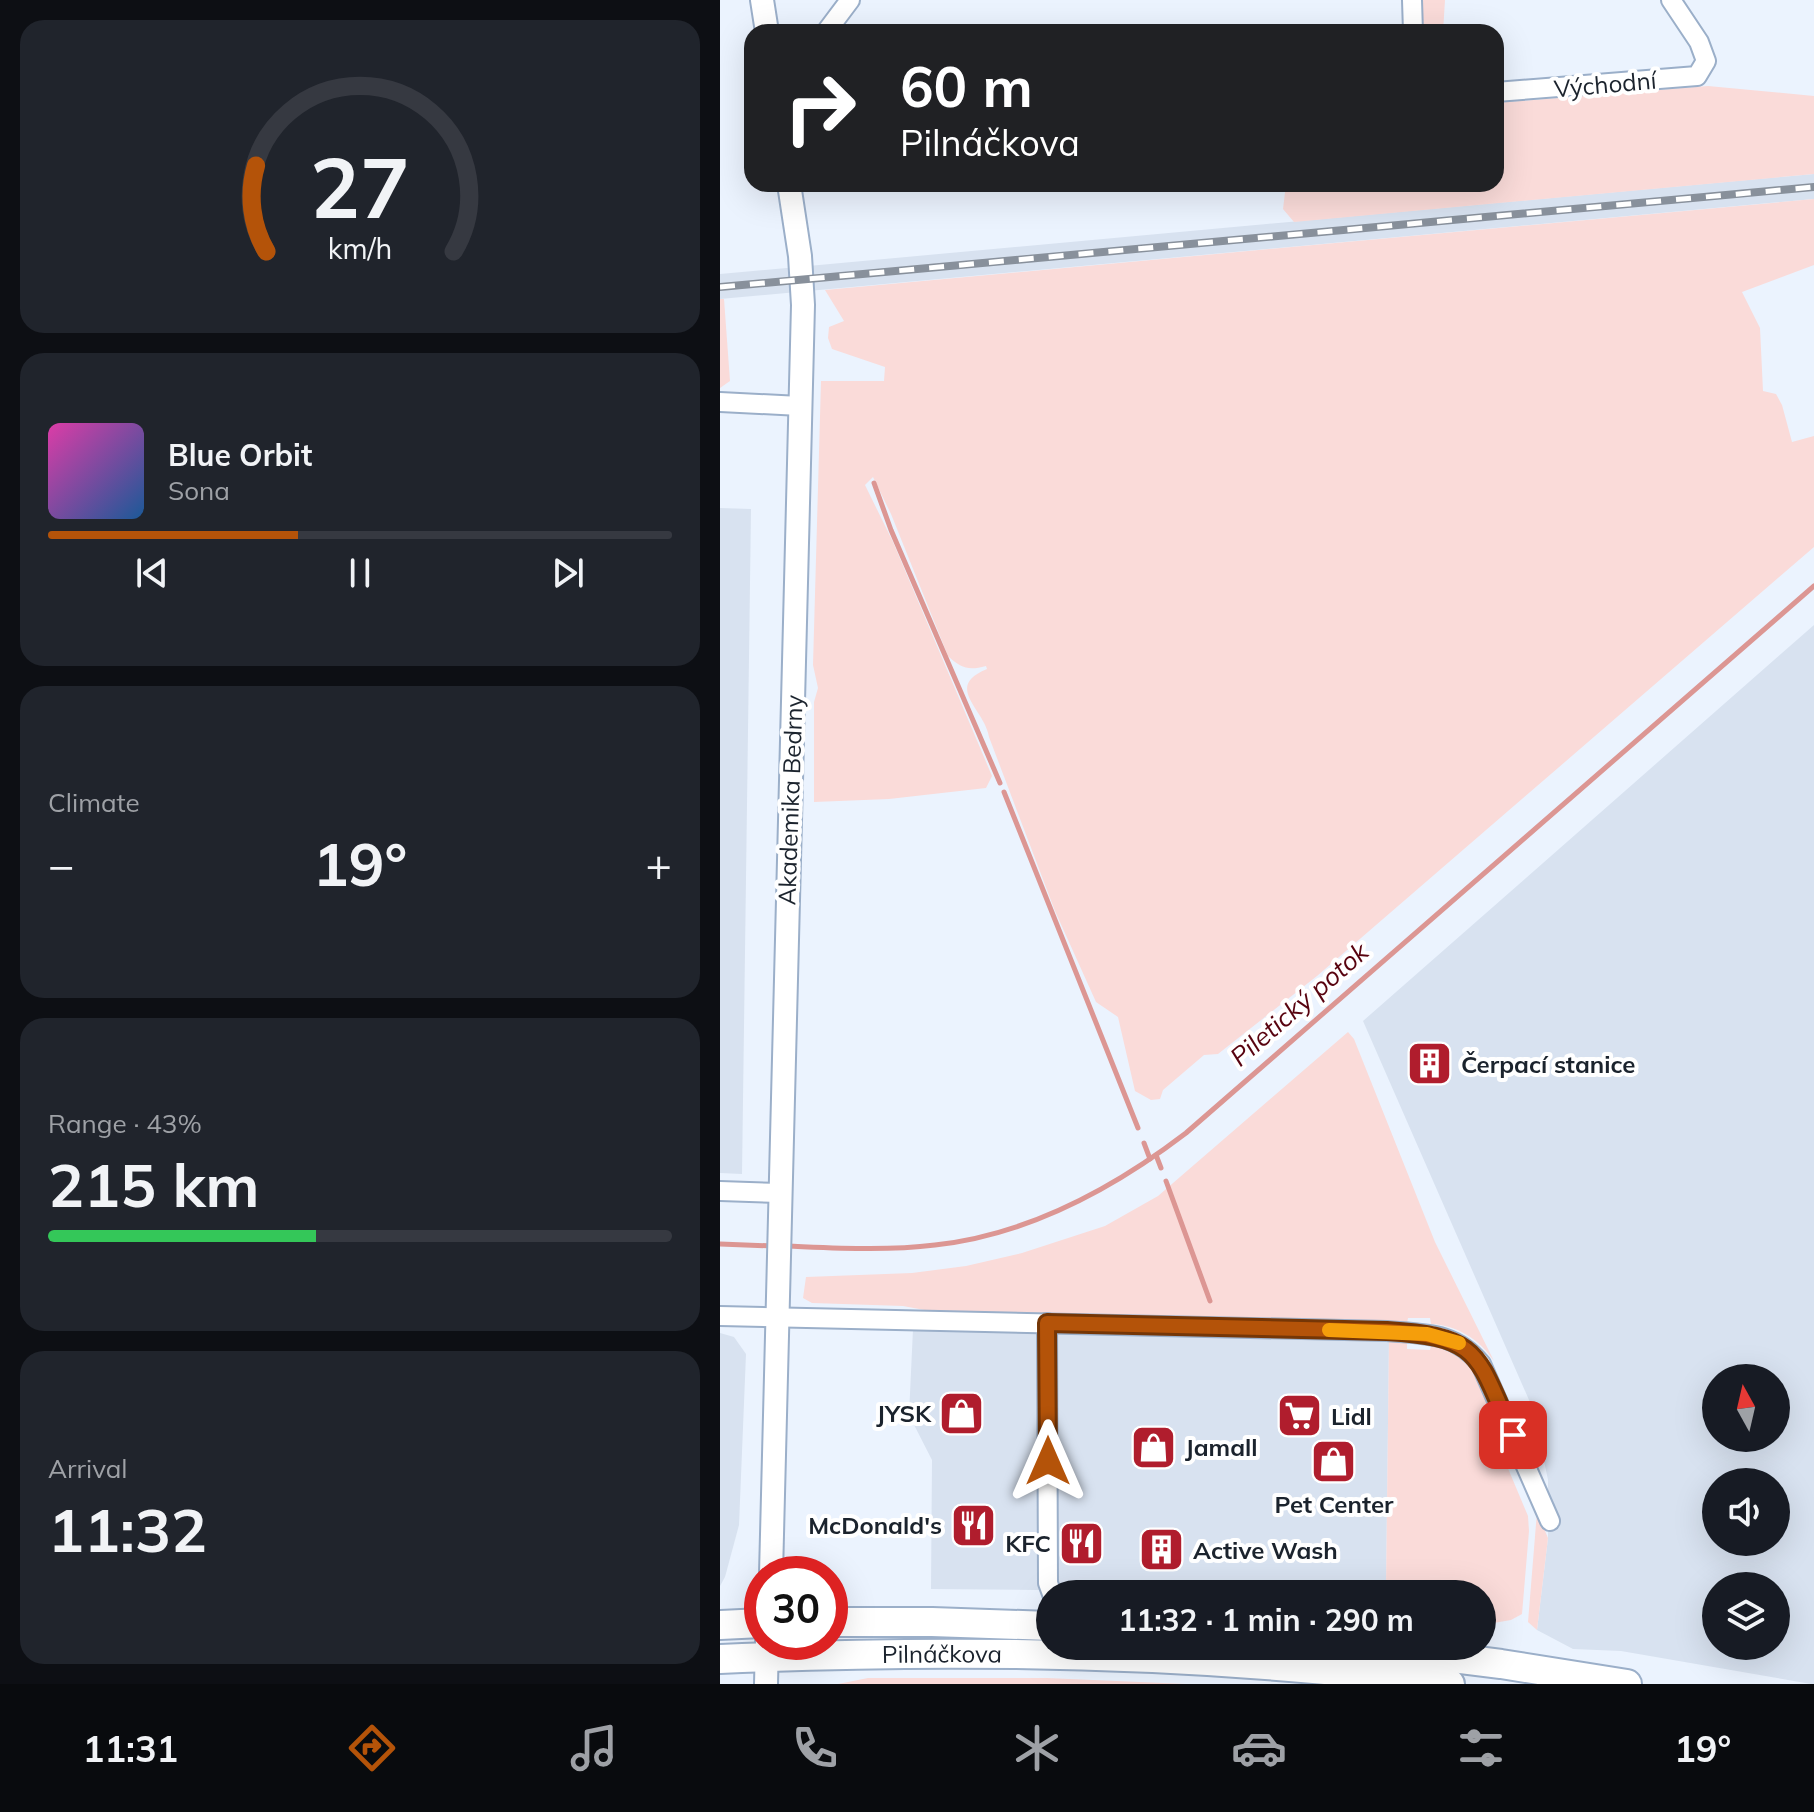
<!DOCTYPE html>
<html lang="en">
<head>
<meta charset="utf-8">
<style>
	body { margin:0; font-family:Mulish,sans-serif; background:#20242c; color:#f1f3f6; height:100vh; display:flex; flex-direction:column; font-size:30px; white-space:nowrap }
	* { box-sizing:border-box; margin:0 }
	p { font-size:26px; color:#9ea1a6 }
	.icon { flex:none; width:44px; height:44px; fill:none; stroke:currentColor; stroke-width:2; stroke-linecap:round; stroke-linejoin:round }
	.map { position:relative; flex:1; overflow:hidden }
	.details { display:flex; flex-direction:column; gap:20px; padding:20px; background:#0d0f14; width:720px }
	.details>* { flex:none }
	.guide { position:absolute; left:24px; top:24px; width:760px; height:168px; border-radius:24px; box-shadow:0 8px 32px #0002; background:#202124; color:#fff; overflow:hidden }
	.needle { width:52px; rotate:352deg }
	.fabs { position:absolute; left:982px; top:1364px; display:grid; gap:16px }
	.fabs a { display:grid; place-items:center; width:88px; height:88px; border-radius:50%; background:#171b24; box-shadow:0 8px 32px #0002; font-size:40px }
	.speed { position:absolute; left:24px; top:1556px; display:flex; gap:16px; font-size:40px; font-weight:700; text-align:center }
	.speed>* { display:grid; place-content:center; width:104px; height:104px; border-radius:50%; background:#171b24; box-shadow:0 8px 32px #0002; line-height:1 }
	.speed .limit { border:12px solid #d22; background:#fff; color:#111 }
	.pin { position:absolute; display:grid; place-items:center; width:68px; height:68px; color:#fff; margin:-34px; border-radius:16px; box-shadow:0 4px 12px #0006 }
	.me { position:absolute; width:88px; margin:-44px; rotate:0deg; stroke-linejoin:round; filter:drop-shadow(0 0 6px #0008) }
	.turn { display:flex; align-items:center; gap:28px; height:168px; padding:0 24px; font-size:36px }
	.turn .icon { width:104px; height:104px; stroke-width:2.5 }
	.turn b { display:block; font-size:56px; line-height:68px }
	.big { font-size:60px; font-weight:700; line-height:1.1 }
	.details .card { flex:1; display:flex; flex-direction:column; justify-content:center; gap:12px; min-width:0; padding:0 28px; border-radius:24px; background:#20242c }
	.details .dial { align-items:center; gap:0 }
	.dial svg { height:208px; overflow:visible; fill:none; stroke:#363941; stroke-width:7; stroke-linecap:round; text-anchor:middle }
	.dial text { fill:#f1f3f6; stroke:none }
	.song { display:flex; align-items:center; gap:24px }
	.cover { width:96px; height:96px; border-radius:12px; background:linear-gradient(135deg,hsl(320 70% 55%),hsl(210 70% 35%)) }
	.played { height:8px; border-radius:4px; background:linear-gradient(90deg,#b45309 40%,#363941 40%) }
	.keys { display:flex; justify-content:space-around; direction:ltr }
	.heat { display:flex; justify-content:space-between; align-items:center; font-size:44px; direction:ltr }
	.charge { height:12px; border-radius:6px; background:linear-gradient(90deg,#34c759 43%,#363941 0) }
	.trip { position:absolute; left:316px; top:1580px; width:460px; height:80px; border-radius:40px; background:#171b24; box-shadow:0 8px 32px #0002; font-weight:700; line-height:80px; text-align:center }
	.tabs { display:flex; height:128px; justify-content:space-around; align-items:center; background:#090b0e; color:#9ea1a6 }
	.tabs .icon { width:56px; height:56px }
	.tabs .current { color:#b45309 }
	.tabs b { font-size:36px; color:#f1f3f6 }
	main { display:flex; flex:1; min-height:0 }
	.map>svg:first-child { display:block }
	.built { fill:#d8e2f0; fill-rule:evenodd }
	.green { fill:#fadbd9 }
	.lines { fill:none; stroke-linecap:round; stroke-linejoin:round }
	.stream { stroke:#dc9693; stroke-width:5 }
	.minor-casing { stroke:#9bafc9; stroke-width:22 }
	.tertiary-casing { stroke:#9bafc9; stroke-width:26 }
	.primary-casing { stroke:#9bafc9; stroke-width:32 }
	.minor { stroke:#fff; stroke-width:18 }
	.tertiary { stroke:#fff; stroke-width:22 }
	.primary { stroke:#fff; stroke-width:28 }
	.rail-casing { stroke:#88909b; stroke-width:8 }
	.rail { stroke:#fff; stroke-width:5; stroke-dasharray:15; stroke-linecap:butt }
	.route-casing { stroke:#753606; stroke-width:20 }
	.route { stroke:#b45309; stroke-width:14 }
	.slow { stroke:#f59e0b; stroke-width:14 }
	.labels { text-anchor:middle; dominant-baseline:central; stroke-width:8; stroke-linejoin:round; paint-order:stroke }
	.street-label { font-size:24px; fill:#1b232d; stroke:#fff }
	.poi-label { font-size:24px; font-weight:bold; fill:#1b232d; stroke:#fff; text-anchor:start }
	.water-label { font-size:26px; font-style:italic; fill:#58030f; stroke:#fff }
</style>
</head>
<body>
<main>
<section class="details">
<div class="card dial"><svg viewBox="0 0 100 80">
<path d="M14 69A42 42 0 1 1 86 69"/>
<path d="M14 69A42 42 0 0 1 10 36" stroke="#b45309"/>
<text x="50" y="56" font-size="32" font-weight="700">27</text>
<text x="50" y="72" font-size="11">km/h</text>
</svg></div>
<div class="card">
<div class="song"><i class="cover"></i><div><b>Blue Orbit</b><p>Sona</p></div></div>
<div class="played"></div>
<div class="keys"><svg class="icon" aria-label="previous" viewBox="0 0 24 24"><path d="M18 5L8 12l10 7zM5 5v14"/></svg><svg class="icon" aria-label="pause" viewBox="0 0 24 24"><path d="M8 5v14M16 5v14"/></svg><svg class="icon" aria-label="next" viewBox="0 0 24 24"><path d="M6 5l10 7-10 7zM19 5v14"/></svg></div>
</div>
<div class="card"><p>Climate</p>
<div class="heat"><a>−</a><b class="big">19°</b><a>+</a></div>
</div>
<div class="card"><p>Range · 43%</p><b class="big">215 km</b><div class="charge"></div></div>
<div class="card"><p>Arrival</p><b class="big">11:32</b></div>
</section>
<div class="map">
<svg width="1094" height="1684" viewBox="0 0 1094 1684">
	<rect width="100%" height="100%" fill="#ebf3fe"/>
	<g class="built">
		<polygon points="1094,174 1094,199 0,299 0,274"/>
		<polygon points="0,508 31,509 22,1174 0,1173"/>
		<path d="M1094 625V1684H1091L901 1651 853 1649 817 1630 828 1538V1480L818 1432 809 1400 643 1021ZM996 1378H1056V1438H996ZM996 1482H1056V1542H996ZM996 1586H1056V1646H996Z"/>
		<polygon points="193,1329 669,1339 666,1589 378,1584 378,1589 340,1587 317,1590 211,1589 212,1460 189,1415"/>
		<polygon points="0,1333 14,1337 26,1354 19,1525 5,1577 0,1586"/>
	</g>
	<g class="green">
		<polygon points="698,0 725,0 723,32 696,32"/>
		<polygon points="988,86 1094,96 1094,174 574,222 563,209 566,184 776,184 776,103"/>
		<path d="M1094 199V265L1022 292 1040 328 1043 391 1056 394 1062 405 1072 442 1094 436V547L597 976 498 1054 484 1055 443 1090 440 1099 431 1100 415 1091 398 1017 376 1002 335 911 269 737C265 709 223 687 267 669L266 666C248 671 241 668 228 656L171 514 153 477 145 485 173 542 272 776 266 788 169 799 94 802V702L98 688 93 665 101 381H164L165 367 112 349 108 338 109 327 124 321 105 290Z"/>
		<polygon points="0,299 4,299 10,381 0,388"/>
		<path d="M628 1032 634 1039 715 1242 774 1361C760 1340 737 1325 711 1324L710 1318H688L687 1323 226 1314 183 1306 92 1303 83 1298 86 1277 192 1273 246 1266 302 1253 385 1226 438 1196Z"/>
		<path d="M669 1339 687 1343V1349L710 1350 711 1346C757 1356 760 1386 777 1425L771 1428 808 1516 809 1531 802 1614 791 1620 762 1625V1594H653L666 1588Z"/>
		<polygon points="817,1512 828,1538 817,1630 808,1622"/>
		<polygon points="148,1678 327,1678 466,1684 118,1684"/>
	</g>
	<g class="lines">
		<g class="stream">
			<polyline points="154,483 171,530 280,783"/>
			<polyline points="284,792 418,1128"/>
			<polyline points="424,1143 430,1159"/>
			<polyline points="436,1155 441,1168"/>
			<polyline points="446,1181 490,1301"/>
			<polyline points="0,1244 53,1246"/>
			<path d="M67 1246C117 1248 166 1251 215 1245 307 1235 394 1188 466 1133L1094 586"/>
		</g>
		<defs>
			<g id="minor">
				<polyline points="692,0 693,32"/>
				<polyline points="106,32 130,0"/>
				<polyline points="776,92 977,76 986,61 979,42 951,0"/>
				<polyline points="0,402 80,406"/>
				<polyline points="0,1191 60,1193"/>
				<path d="M0 1316 667 1331C705 1334 735 1332 761 1364L830 1521"/>
				<polyline points="327,1323 328,1583 332,1594"/>
			</g>
			<g id="tertiary">
				<polyline points="42,0 47,32"/>
				<polyline points="51,1574 83,305 80,256 69,184"/>
				<polyline points="46,1684 47,1642"/>
			</g>
			<g id="primary">
				<polyline points="110,1622 212,1622 330,1626"/>
				<polyline points="0,1625 42,1623"/>
				<polyline points="637,1646 781,1664 907,1684"/>
				<path id="s1" d="M0 1659C244 1648 487 1652 730 1684"/>
			</g>
		</defs>
		<use href="#minor" class="minor-casing"/>
		<use href="#tertiary" class="tertiary-casing"/>
		<use href="#primary" class="primary-casing"/>
		<use href="#minor" class="minor"/>
		<use href="#tertiary" class="tertiary"/>
		<use href="#primary" class="primary"/>
		<defs>
			<polyline id="rail" points="0,287 1094,187"/>
		</defs>
		<use href="#rail" class="rail-casing"/>
		<use href="#rail" class="rail"/>
	</g>
	<g class="lines">
		<defs>
			<path id="route" d="M328 1461 327 1323 667 1331C763 1337 756 1355 793 1435"/>
		</defs>
		<use href="#route" class="route-casing"/>
		<use href="#route" class="route"/>
		<polyline class="slow" points="609,1330 707,1334 739,1343"/>
	</g>
	<defs>
		<symbol id="building-square" viewBox="-11 -11 22 22"><rect x="-9" y="-9" width="18" height="18" rx="4" fill="#b01d2d" stroke="#fff"/><path d="M-4-6H4V6H1V3H-1V6H-4ZM-2.5-4.3h1.7v1.8h-1.7ZM.8-4.3h1.7v1.8H.8ZM-2.5-1h1.7V.8h-1.7ZM.8-1h1.7V.8H.8Z" fill="#fff"/></symbol>
		<symbol id="shop-square" viewBox="-11 -11 22 22"><rect x="-9" y="-9" width="18" height="18" rx="4" fill="#b01d2d" stroke="#fff"/><path d="M-5-2.5h2.3a2.7 3.5 0 0 1 5.4 0H5L5.5 6h-11ZM-1.5-2.5h3a1.5 2.3 0 0 0-3 0Z" fill="#fff"/></symbol>
		<symbol id="supermarket-square" viewBox="-11 -11 22 22"><rect x="-9" y="-9" width="18" height="18" rx="4" fill="#b01d2d" stroke="#fff"/><path d="M-6-5.5h2.5l.6 2H6L4.5 2H-2.5L-4.4-4H-6ZM-1.5 3.2a1.3 1.3 0 1 0 .1 0ZM3 3.2a1.3 1.3 0 1 0 .1 0Z" fill="#fff"/></symbol>
		<symbol id="restaurant-square" viewBox="-11 -11 22 22"><rect x="-9" y="-9" width="18" height="18" rx="4" fill="#b01d2d" stroke="#fff"/><path d="M-5-6h1v4h1v-4h1v4h1v-4h1v5L-1.5 .5V6h-2V.5L-5-1ZM5-6V6H3V1.5H1.5Q1.5-4 5-6Z" fill="#fff"/></symbol>
	</defs>
	<g fill-rule="evenodd">
		<use href="#building-square" x="684" y="1038" width="51" height="51"/>
		<use href="#shop-square" x="216" y="1388" width="51" height="51"/>
		<use href="#supermarket-square" x="554" y="1390" width="51" height="51"/>
		<use href="#shop-square" x="408" y="1422" width="51" height="51"/>
		<use href="#shop-square" x="588" y="1436" width="51" height="51"/>
		<use href="#restaurant-square" x="228" y="1500" width="51" height="51"/>
		<use href="#restaurant-square" x="336" y="1518" width="51" height="51"/>
		<use href="#building-square" x="416" y="1524" width="51" height="51"/>
	</g>
	<g class="labels">
		<g class="street-label">
			<text transform="translate(885 84) rotate(-5)">Východní</text>
			<text transform="translate(70 800) rotate(-88)">Akademika Bedrny</text>
			<text stroke="none"><textPath href="#s1" startOffset="222">Pilnáčkova</textPath></text>
		</g>
		<g class="poi-label">
			<text x="741" y="1064">Čerpací stanice</text>
			<text x="211" y="1413" text-anchor="end">JYSK</text>
			<text x="611" y="1416">Lidl</text>
			<text x="465" y="1447">Jamall</text>
			<text x="614" y="1504" text-anchor="middle">Pet Center</text>
			<text x="222" y="1525" text-anchor="end">McDonald's</text>
			<text x="331" y="1543" text-anchor="end">KFC</text>
			<text x="473" y="1550">Active Wash</text>
		</g>
		<g class="water-label">
			<text transform="translate(579 1004) rotate(-41)">Piletický potok</text>
		</g>
	</g>
</svg>
<div class="fabs">
<a><svg class="needle" viewBox="-14 -14 28 28"><path d="M0-13l5 13h-10z" fill="#e53935"/><path d="M0 13l5-13h-10z" fill="#9ea1a6"/></svg></a>
<a><svg class="icon" aria-label="sound" viewBox="0 0 24 24"><path d="M4 9h4l5-4v14l-5-4H4zM17 9q2 3 0 6"/></svg></a>
<a><svg class="icon" aria-label="layers" viewBox="0 0 24 24"><path d="M12 4l9 5-9 5-9-5zM3 14l9 5 9-5"/></svg></a>
</div>
<div class="speed"><div class="limit">30</div></div>
<div class="pin" style="left:793px;top:1435px;background:#d93025"><svg class="icon" aria-label="arrive" viewBox="0 0 24 24"><path d="M6 21V4h12l-3 4 3 4H6"/></svg></div>
<svg class="me" style="left:328px;top:1461px" viewBox="-20 -20 40 40"><path d="M0-17L14 15 0 8-14 15z" fill="#b45309" stroke="#fff" stroke-width="4"/></svg>
<div class="trip">11:32 · 1 min · 290 m</div>
<div class="guide">
<div class="turn"><svg class="icon" aria-label="right" viewBox="0 0 24 24"><path d="M7 20v-9h11M14 6l5 5-5 5"/></svg><div><b>60 m</b>Pilnáčkova</div></div>
</div>
</div>
</main>
<nav class="tabs">
<b>11:31</b>
<svg class="icon current" aria-label="directions" viewBox="0 0 24 24"><path d="M12 3l9 9-9 9-9-9zM9 14v-3h6M13 9l2 2-2 2"/></svg>
<svg class="icon" aria-label="music" viewBox="0 0 24 24"><path d="M9 18V5l10-2v13"/><circle cx="6" cy="18" r="3"/><circle cx="16" cy="16" r="3"/></svg>
<svg class="icon" aria-label="phone" viewBox="0 0 24 24"><path d="M5 4h4l2 5-3 2q2 4 5 5l2-3 5 2v4C11 20 4 13 5 4z"/></svg>
<svg class="icon" aria-label="climate" viewBox="0 0 24 24"><path d="M12 3v18M4 7l16 10M4 17L20 7"/></svg>
<svg class="icon" aria-label="car" viewBox="0 0 24 24"><path d="M5 17H2v-5l4-1 3-4h7l3 4 3 1v5h-3M9 17h6M6 11h13"/><circle cx="7" cy="17" r="2"/><circle cx="17" cy="17" r="2"/></svg>
<svg class="icon" aria-label="filters" viewBox="0 0 24 24"><path d="M4 7h16M4 17h16"/><circle cx="9" cy="7" r="2"/><circle cx="15" cy="17" r="2"/></svg>
<b>19°</b>
</nav>
</body>
</html>
